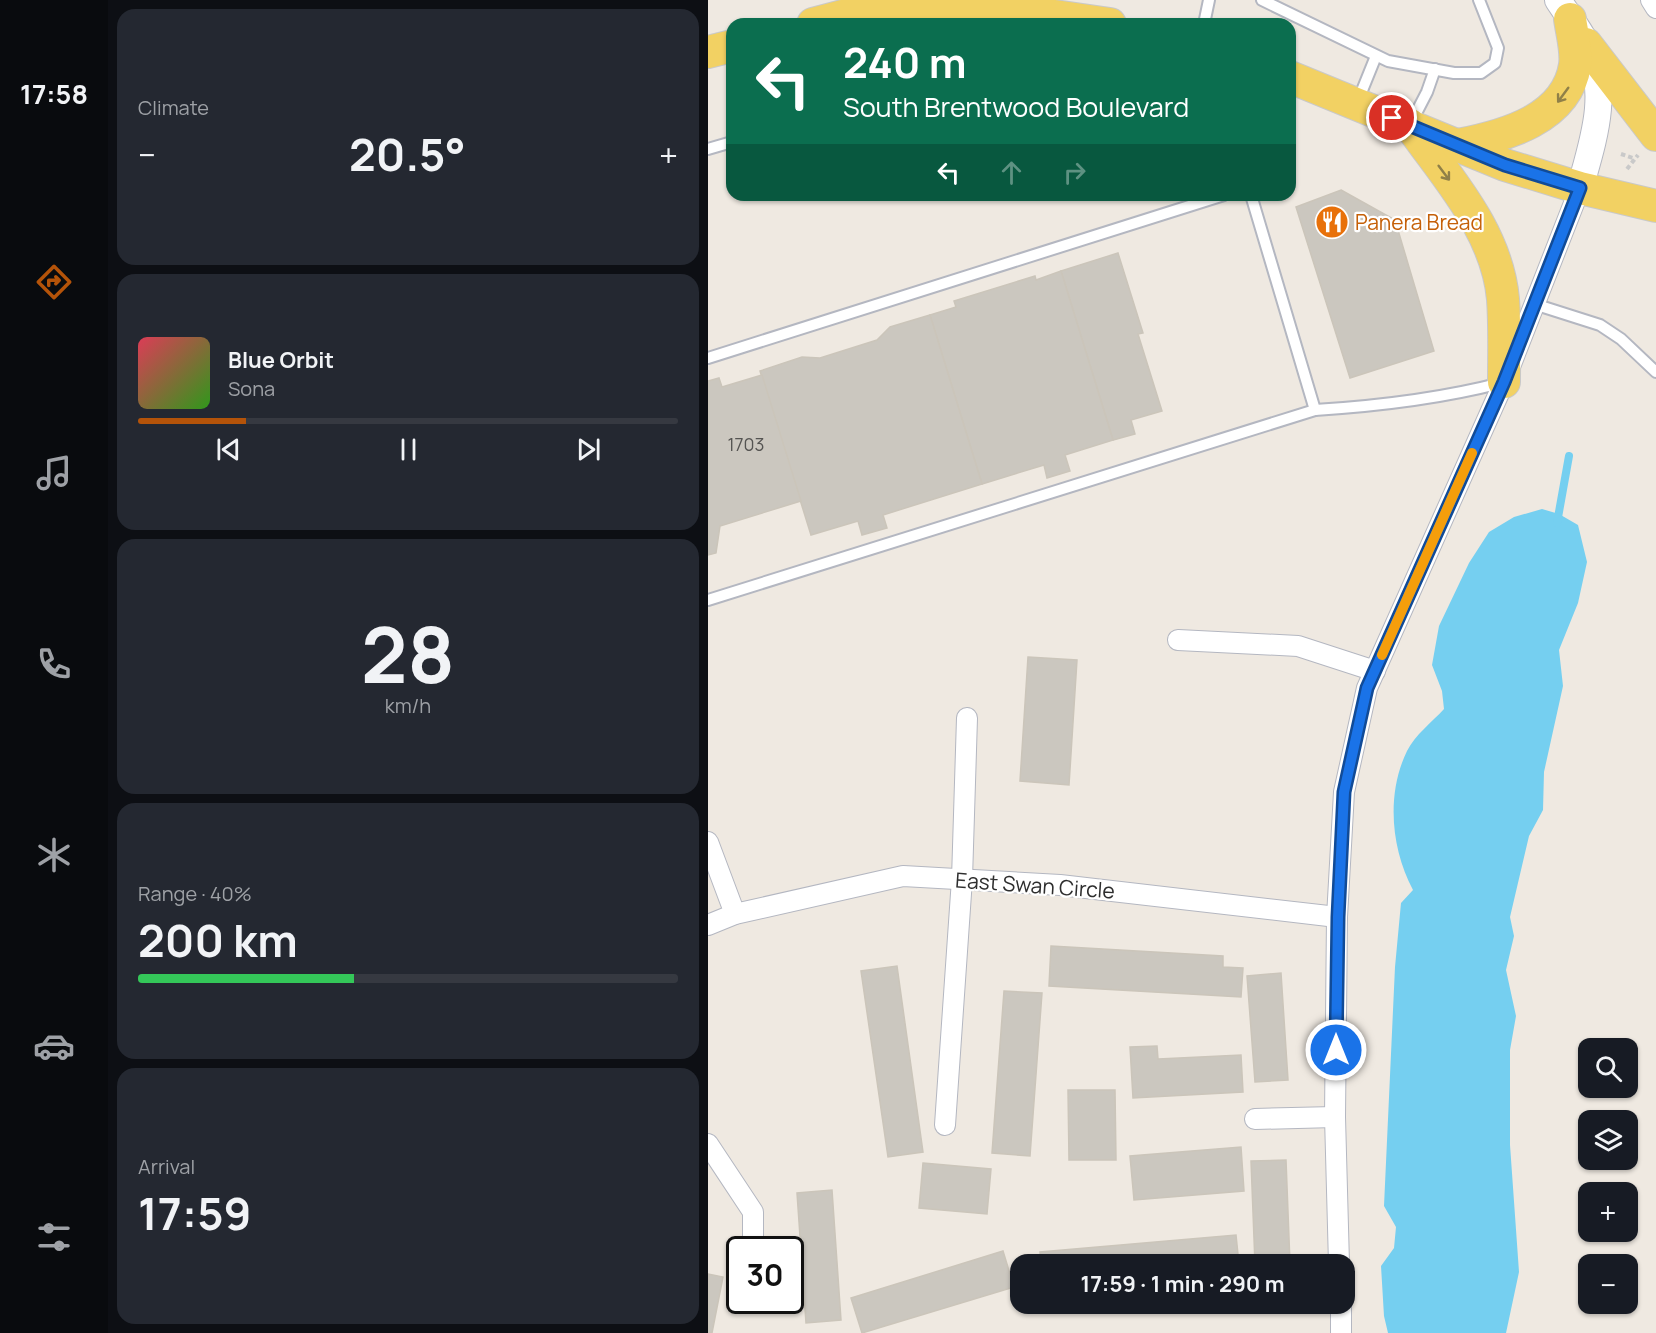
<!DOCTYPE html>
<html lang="en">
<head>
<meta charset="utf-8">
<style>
	body { margin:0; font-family:Manrope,sans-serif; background:#242831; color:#f1f3f6; height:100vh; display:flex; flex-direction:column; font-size:22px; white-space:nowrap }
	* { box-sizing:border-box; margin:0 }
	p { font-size:20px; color:#9ea1a6 }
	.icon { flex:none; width:33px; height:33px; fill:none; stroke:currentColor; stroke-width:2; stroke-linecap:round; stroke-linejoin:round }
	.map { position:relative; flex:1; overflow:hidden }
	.drawer { display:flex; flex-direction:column; gap:9px; padding:9px; background:#0d0f14; width:600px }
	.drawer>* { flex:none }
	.top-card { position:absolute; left:18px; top:18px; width:570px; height:183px; border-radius:18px; box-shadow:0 2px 4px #0004; background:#0b6e4f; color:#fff; overflow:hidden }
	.fabs { position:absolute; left:870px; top:1038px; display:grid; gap:12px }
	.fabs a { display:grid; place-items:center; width:60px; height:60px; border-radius:12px; background:#171b24; box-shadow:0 2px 4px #0004; font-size:30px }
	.speed { position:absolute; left:18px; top:1236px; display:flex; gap:12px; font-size:30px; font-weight:700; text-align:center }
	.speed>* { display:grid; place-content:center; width:78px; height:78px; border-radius:50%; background:#171b24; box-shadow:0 2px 4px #0004; line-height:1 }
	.speed .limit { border:3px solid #111; border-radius:9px; background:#fff; color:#111 }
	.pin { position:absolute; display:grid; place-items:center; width:51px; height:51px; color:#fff; margin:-26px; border:3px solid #fff; border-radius:50%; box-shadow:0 2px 6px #0007 }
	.me { position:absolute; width:66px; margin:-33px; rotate:0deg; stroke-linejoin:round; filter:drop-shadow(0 0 4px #0008) }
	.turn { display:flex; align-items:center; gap:21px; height:126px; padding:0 18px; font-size:27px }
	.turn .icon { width:78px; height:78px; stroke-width:2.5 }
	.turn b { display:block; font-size:42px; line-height:51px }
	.lanes { display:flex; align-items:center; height:57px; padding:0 18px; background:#0003; justify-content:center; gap:30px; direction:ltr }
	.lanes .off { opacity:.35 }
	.big { font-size:45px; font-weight:700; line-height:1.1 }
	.drawer .tile { flex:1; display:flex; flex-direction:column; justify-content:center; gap:9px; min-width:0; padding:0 21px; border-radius:18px; background:#242831 }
	.drawer .dial { align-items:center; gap:0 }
	.dial b { font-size:78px; line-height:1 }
	.song { display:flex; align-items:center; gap:18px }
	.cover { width:72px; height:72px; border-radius:9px; background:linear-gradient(135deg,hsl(350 70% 55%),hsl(110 70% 35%)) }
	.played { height:6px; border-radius:3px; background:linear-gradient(90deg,#b45309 20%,#363941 20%) }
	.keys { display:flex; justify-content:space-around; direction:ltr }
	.heat { display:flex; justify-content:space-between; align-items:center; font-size:33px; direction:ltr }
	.charge { height:9px; border-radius:4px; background:linear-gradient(90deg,#34c759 40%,#363941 0) }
	.trip { position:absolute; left:302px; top:1254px; width:345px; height:60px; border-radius:18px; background:#171b24; box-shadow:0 2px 4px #0004; font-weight:700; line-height:60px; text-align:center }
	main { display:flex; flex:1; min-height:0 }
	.menu { display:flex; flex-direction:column; width:108px; justify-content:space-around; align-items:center; background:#090b0e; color:#9ea1a6 }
	.menu .icon { width:42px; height:42px }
	.menu .current { color:#b45309 }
	.menu b { font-size:27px; color:#f1f3f6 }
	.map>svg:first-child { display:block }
	.water { fill:#75cff0 }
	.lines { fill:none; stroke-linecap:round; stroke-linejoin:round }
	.stream { stroke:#75cff0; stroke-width:8 }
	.building { fill:#cbc7bf; stroke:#cbc5ba; stroke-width:1.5 }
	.service-casing { stroke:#b4b7c1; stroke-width:14 }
	.minor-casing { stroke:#b4b7c1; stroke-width:22 }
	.tertiary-casing { stroke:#b4b7c1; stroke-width:28 }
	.primary-casing { stroke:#c9c9c9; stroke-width:34 }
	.path { stroke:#c9c9c9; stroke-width:4; stroke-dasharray:4.5 3; stroke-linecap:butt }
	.service { stroke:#fff; stroke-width:10 }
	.minor { stroke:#fff; stroke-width:20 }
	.tertiary { stroke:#fff; stroke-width:26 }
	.primary { stroke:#f2d163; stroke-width:32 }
	.oneway { stroke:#908048 }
	.route-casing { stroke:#114b97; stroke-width:15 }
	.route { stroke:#1a73e8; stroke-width:10 }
	.slow { stroke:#f59e0b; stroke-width:10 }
	.labels { text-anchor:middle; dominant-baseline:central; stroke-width:4.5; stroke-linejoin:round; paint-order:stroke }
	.number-label { font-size:18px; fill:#555452 }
	.food-label { font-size:21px; fill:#c56008; stroke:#fff; text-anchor:start }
	.street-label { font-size:21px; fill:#2e2e2e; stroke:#fff }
</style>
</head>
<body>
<main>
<nav class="menu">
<b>17:58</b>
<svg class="icon current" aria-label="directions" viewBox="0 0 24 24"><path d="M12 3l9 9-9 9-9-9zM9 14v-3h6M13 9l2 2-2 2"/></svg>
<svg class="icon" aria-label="music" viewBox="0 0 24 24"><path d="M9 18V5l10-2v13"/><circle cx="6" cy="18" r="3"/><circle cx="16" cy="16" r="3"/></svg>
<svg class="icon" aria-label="phone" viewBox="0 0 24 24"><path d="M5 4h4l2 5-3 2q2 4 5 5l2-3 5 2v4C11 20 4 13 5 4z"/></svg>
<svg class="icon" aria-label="climate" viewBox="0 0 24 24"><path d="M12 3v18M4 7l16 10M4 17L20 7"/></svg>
<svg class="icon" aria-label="car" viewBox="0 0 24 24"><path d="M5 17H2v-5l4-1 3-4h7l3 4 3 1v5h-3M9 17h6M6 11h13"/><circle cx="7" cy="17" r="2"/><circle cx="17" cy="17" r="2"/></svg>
<svg class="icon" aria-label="filters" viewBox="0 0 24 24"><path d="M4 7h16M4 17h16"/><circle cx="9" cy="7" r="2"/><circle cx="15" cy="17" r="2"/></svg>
</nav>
<section class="drawer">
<div class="tile"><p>Climate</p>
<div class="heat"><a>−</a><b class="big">20.5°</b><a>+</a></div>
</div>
<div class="tile">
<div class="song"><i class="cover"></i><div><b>Blue Orbit</b><p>Sona</p></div></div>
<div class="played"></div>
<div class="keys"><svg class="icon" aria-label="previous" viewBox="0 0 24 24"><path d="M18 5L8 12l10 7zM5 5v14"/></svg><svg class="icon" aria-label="pause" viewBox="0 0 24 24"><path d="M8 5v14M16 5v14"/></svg><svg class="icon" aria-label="next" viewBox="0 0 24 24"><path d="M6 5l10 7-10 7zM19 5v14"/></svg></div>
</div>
<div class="tile dial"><b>28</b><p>km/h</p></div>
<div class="tile"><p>Range · 40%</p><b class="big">200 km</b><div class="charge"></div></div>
<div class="tile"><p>Arrival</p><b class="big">17:59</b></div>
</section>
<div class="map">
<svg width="948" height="1333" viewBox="0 0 948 1333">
	<rect width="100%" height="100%" fill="#efe9e1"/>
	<path class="water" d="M834 509 851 514 870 525 879 562 870 603 851 650 855 686 836 772 835 810 821 836 802 917 806 936 798 970 808 1016 802 1050V1145L811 1272 798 1333H680L676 1316 673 1266 686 1248 688 1227 676 1206 687 967 693 903 705 890C683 849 678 794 699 751 707 735 724 722 736 709L734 691 724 665 731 626 761 563 781 532 806 517Z"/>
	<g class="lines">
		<polyline class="stream" points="849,523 861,456"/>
	</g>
	<g class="building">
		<polygon points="633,190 687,220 726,351 642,378 588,207"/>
		<polygon points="410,253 435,333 430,334 454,411 423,420 427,434 405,440 353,271"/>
		<polygon points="353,271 405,440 357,455 362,471 339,478 336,465 274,484 222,315 248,307 246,301 327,276 328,280"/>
		<polygon points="222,315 274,484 175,515 179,528 154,535 150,521 103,535 52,371 94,357 112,358 169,340 182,327"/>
		<polygon points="54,375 93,501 12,526 8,553 0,555 0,381 11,378 14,387"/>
		<polygon points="320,657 369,660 361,785 312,781"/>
		<polygon points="343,946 515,956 515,967 535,968 533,997 341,986"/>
		<polygon points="189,966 215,1152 180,1157 153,971"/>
		<polygon points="573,973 580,1080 547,1082 539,976"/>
		<polygon points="296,991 334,993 322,1156 284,1153"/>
		<polygon points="449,1046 450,1059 533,1055 535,1092 425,1098 422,1047"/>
		<polygon points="360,1090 407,1090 408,1160 361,1160"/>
		<polygon points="533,1147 536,1191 426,1200 422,1156"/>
		<polygon points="578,1160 582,1264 547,1264 543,1161"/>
		<polygon points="215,1163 283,1169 279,1214 211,1208"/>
		<polygon points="124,1190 133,1320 98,1323 89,1193"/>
		<polygon points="528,1235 531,1264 333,1264 332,1252"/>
		<polygon points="295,1251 306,1287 154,1333 143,1298"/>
		<polygon points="0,1274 15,1277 4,1333 0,1333"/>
	</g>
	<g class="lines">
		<defs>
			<g id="service">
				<polyline points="554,0 680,61 746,73 773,73 787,63 790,48 771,0"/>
				<polyline points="496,24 501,0"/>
				<polyline points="649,103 668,56"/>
				<polyline points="703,123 719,92 727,69"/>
				<polyline points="0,149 24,142"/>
				<polyline points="543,195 607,410"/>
				<polyline points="826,304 892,325 913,339 948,372"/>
				<polyline points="0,358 516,195"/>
				<path d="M0 600 607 410C671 406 731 399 793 383"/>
			</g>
			<g id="minor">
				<polyline points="943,0 948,8"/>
				<polyline points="470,640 590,646 667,671"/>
				<polyline points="0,842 27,914"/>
				<polyline points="0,925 27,914 195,876 352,885 629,917"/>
				<polyline points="547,1119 627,1117"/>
				<polyline points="237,1125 254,879 259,718"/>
				<polyline points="0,1144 45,1212 45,1250"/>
				<polyline points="631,1264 627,1117 629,917 636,792 659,688 796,382 872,188"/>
				<polyline points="633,1304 633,1333"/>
			</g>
			<path id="tertiary" d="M850 0C859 14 870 28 878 43 903 91 885 141 872 188"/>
			<g id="primary">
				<polyline points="105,24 146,13 297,9 402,24"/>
				<polyline points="878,44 948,135"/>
				<polyline points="0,52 24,46"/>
				<polyline points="582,77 797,165 872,188 948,206"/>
				<path d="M702 125C739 178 789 231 795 299 797 326 796 355 796 382"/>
				<path d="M750 145C797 136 859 119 867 65 869 51 864 33 862 19"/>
			</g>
		</defs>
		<use href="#service" class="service-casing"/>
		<use href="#minor" class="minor-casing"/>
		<use href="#tertiary" class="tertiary-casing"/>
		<use href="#primary" class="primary-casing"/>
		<g class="path">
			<polyline points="913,154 925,158"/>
			<polyline points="919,169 930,155"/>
		</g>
		<use href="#service" class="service"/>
		<use href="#minor" class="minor"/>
		<use href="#tertiary" class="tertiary"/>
		<use href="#primary" class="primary"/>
	</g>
	<defs><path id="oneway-shaft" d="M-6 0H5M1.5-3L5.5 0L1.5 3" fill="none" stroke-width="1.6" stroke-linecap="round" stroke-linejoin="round" transform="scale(1.5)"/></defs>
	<g class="oneway">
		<use href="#oneway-shaft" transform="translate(855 95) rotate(126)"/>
		<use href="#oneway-shaft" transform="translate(736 173) rotate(53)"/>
	</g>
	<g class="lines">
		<defs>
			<polyline id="route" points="628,1050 630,917 636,792 659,688 796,382 872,188 797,165 684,118"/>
		</defs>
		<use href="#route" class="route-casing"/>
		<use href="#route" class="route"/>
		<polyline class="slow" points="674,655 764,453"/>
	</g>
	<defs>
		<symbol id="restaurant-disc" viewBox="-11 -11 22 22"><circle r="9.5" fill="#e8710a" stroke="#fff"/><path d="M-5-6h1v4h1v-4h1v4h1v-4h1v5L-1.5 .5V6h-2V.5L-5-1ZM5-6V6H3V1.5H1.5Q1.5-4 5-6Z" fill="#fff"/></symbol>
	</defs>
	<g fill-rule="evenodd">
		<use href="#restaurant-disc" x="605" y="203" width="38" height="38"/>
	</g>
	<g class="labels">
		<g class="number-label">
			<text x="38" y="444">1703</text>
		</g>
		<g class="food-label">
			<text x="647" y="222">Panera Bread</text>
		</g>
		<g class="street-label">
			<text transform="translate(327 885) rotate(4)">East Swan Circle</text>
		</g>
	</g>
</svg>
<div class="fabs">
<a><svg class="icon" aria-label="search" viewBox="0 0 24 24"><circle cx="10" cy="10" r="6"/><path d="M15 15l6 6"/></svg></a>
<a><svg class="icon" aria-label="layers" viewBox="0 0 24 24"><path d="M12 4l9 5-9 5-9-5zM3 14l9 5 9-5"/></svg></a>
<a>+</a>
<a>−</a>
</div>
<div class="speed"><div class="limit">30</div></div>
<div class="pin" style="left:684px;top:118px;background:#d93025"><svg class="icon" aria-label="arrive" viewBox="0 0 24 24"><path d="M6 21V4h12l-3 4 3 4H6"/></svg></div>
<svg class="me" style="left:628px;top:1050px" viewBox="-20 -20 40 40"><circle r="17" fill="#1a73e8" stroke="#fff" stroke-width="3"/><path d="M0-11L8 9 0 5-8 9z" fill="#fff"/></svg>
<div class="trip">17:59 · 1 min · 290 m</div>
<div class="top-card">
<div class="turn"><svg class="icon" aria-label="left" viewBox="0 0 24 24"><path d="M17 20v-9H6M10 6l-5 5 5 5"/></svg><div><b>240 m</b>South Brentwood Boulevard</div></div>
<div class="lanes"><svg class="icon" aria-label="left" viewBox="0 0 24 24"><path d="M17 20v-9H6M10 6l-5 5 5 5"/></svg><svg class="icon off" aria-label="ahead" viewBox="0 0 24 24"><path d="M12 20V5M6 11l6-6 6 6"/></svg><svg class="icon off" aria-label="right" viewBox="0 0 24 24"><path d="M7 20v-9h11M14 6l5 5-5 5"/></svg></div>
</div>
</div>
</main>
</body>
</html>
